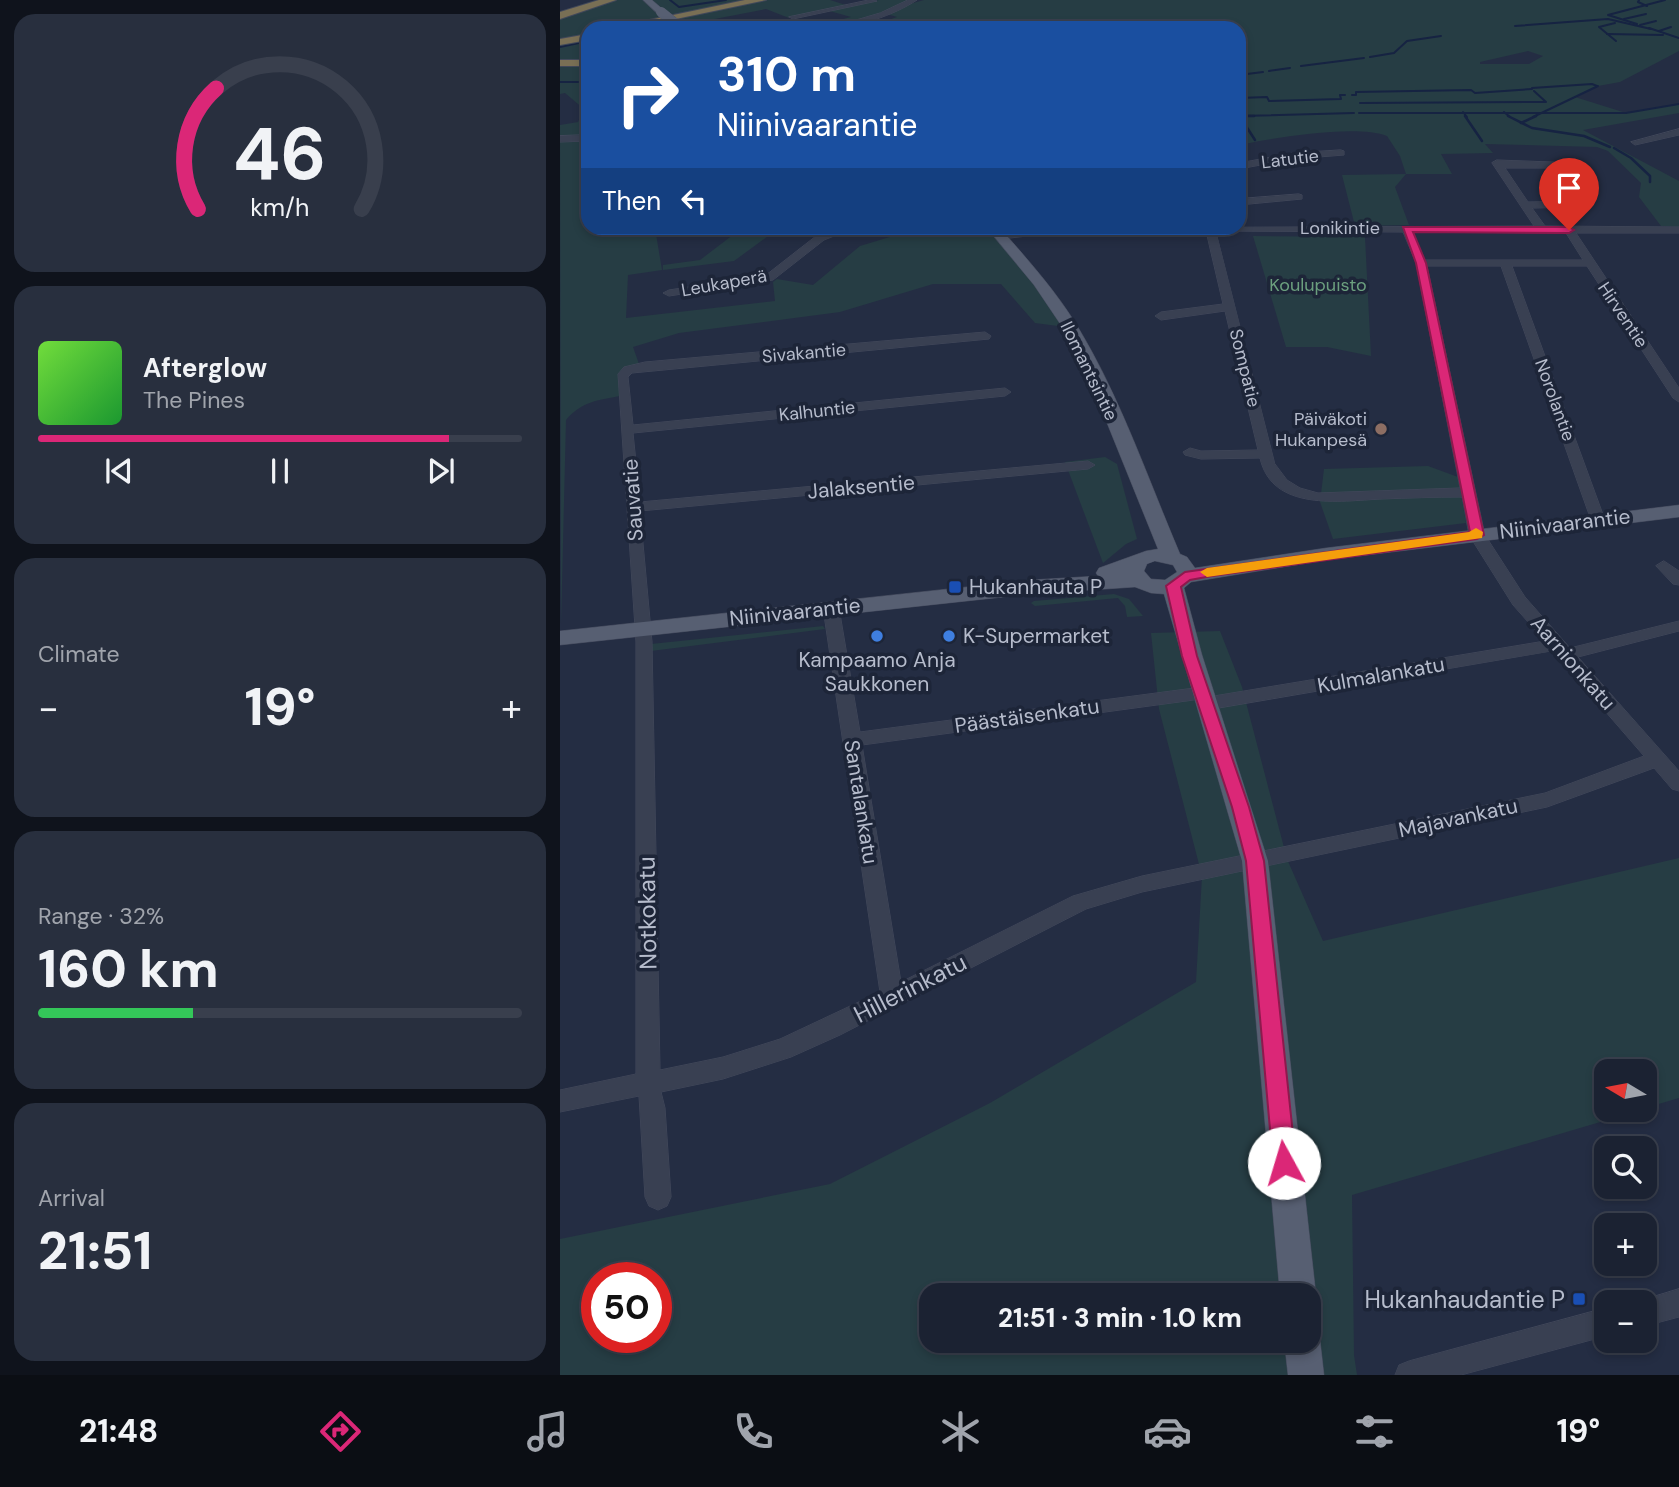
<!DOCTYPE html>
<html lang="en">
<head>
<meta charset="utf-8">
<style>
	body { margin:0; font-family:"DM Sans",sans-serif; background:#282f3e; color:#f1f3f6; height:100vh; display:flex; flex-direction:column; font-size:26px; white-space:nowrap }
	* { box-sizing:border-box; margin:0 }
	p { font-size:23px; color:#a0a4ac }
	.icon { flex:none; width:38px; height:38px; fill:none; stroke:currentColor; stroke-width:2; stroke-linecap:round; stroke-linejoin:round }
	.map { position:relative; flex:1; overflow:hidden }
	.details { display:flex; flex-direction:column; gap:14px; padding:14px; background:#0f131c; width:560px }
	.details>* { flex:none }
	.hud { position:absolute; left:21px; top:21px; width:665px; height:214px; border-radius:21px; box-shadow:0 4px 10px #0003,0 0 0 2px #393f4d; background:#1a4fa0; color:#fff; overflow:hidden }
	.needle { width:46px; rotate:280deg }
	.tools { position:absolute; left:1034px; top:1059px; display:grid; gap:14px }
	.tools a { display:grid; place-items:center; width:63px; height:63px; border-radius:14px; background:#1b2232; box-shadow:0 4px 10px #0003,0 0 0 2px #393f4d; font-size:35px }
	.speed { position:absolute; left:21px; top:1262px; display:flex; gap:14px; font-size:35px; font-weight:700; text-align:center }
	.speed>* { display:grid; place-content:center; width:91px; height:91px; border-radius:50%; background:#1b2232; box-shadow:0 4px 10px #0003,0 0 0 2px #393f4d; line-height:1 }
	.speed .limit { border:10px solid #d22; background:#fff; color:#111 }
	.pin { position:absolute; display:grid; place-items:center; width:60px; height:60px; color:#fff; margin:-72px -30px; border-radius:50% 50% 50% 0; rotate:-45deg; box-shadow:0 0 7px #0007 }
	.pin .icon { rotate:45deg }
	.me { position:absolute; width:77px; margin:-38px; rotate:354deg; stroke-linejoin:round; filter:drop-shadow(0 0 5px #0008) }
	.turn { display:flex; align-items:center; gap:24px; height:147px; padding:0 21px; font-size:32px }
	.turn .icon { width:91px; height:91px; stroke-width:2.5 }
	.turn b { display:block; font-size:49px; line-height:60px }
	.then { display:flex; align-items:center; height:66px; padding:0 21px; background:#0003; gap:14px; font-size:26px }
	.big { font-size:52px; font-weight:800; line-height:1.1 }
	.details .widget { flex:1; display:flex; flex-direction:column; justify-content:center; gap:10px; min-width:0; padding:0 24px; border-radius:21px; background:#282f3e }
	.details .dial { align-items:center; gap:0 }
	.dial svg { height:182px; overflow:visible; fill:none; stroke:#393f4d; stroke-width:7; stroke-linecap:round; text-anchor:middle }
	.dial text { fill:#f1f3f6; stroke:none }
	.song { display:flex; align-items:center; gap:21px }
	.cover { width:84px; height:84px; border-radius:10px; background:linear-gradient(135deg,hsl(100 70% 55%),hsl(130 70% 35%)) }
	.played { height:7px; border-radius:4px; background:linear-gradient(90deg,#db2777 85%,#393f4d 85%) }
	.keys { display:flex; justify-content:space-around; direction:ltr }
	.heat { display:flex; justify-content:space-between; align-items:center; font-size:38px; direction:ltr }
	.charge { height:10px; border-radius:5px; background:linear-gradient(90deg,#34c759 32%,#393f4d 0) }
	.trip { position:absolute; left:359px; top:1283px; width:402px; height:70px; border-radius:21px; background:#1b2232; box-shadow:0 4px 10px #0003,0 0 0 2px #393f4d; font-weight:800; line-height:70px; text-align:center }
	.dock { display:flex; height:112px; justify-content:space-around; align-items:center; background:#0b0e14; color:#a0a4ac }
	.dock .icon { width:49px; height:49px }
	.dock .current { color:#db2777 }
	.dock b { font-size:32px; color:#f1f3f6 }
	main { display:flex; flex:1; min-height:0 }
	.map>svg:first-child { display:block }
	.green { fill:#263d44; fill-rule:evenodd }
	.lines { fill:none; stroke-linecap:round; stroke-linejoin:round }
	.stream-far1 { stroke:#162342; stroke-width:2 }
	.stream { stroke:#162342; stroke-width:2.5 }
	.minor-casing { stroke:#43495c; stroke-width:1 }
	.major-casing { stroke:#43495c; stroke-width:1 }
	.highway-casing { stroke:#41485a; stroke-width:2 }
	.minor { fill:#394052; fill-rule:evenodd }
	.major { fill:#575f72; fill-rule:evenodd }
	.highway { fill:#796f55; fill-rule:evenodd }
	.major-bridge-casing { stroke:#43495c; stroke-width:10; stroke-linecap:butt }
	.major-bridge { stroke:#575f72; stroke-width:10 }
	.route { fill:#db2777; stroke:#8e194d; stroke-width:2 }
	.slow { fill:#f59e0b }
	.education-dot { fill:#8d6e63; stroke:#1d2538; stroke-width:2.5 }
	.transit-dot { fill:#1a4fb4; stroke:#1d2538; stroke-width:2.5 }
	.shop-dot { fill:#3f7fe0; stroke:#1d2538; stroke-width:2.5 }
	.labels { text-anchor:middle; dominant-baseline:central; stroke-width:7; stroke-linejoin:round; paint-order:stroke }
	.far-street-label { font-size:18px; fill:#b6bccc; stroke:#1d2538 }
	.far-park-label { font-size:18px; fill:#6b9f7e; stroke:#1d2538 }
	.far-poi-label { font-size:18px; fill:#b6bccc; stroke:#1d2538; text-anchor:end }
	.street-label { font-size:21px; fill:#b6bccc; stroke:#1d2538 }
	.poi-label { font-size:21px; fill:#b6bccc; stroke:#1d2538; text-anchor:start }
	.near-street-label { font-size:24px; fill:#b6bccc; stroke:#1d2538 }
	.near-poi-label { font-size:24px; fill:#b6bccc; stroke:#1d2538; text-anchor:end }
</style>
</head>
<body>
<main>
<section class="details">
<div class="widget dial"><svg viewBox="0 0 100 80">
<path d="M14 69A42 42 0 1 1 86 69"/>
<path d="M14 69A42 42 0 0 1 22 16" stroke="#db2777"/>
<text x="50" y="56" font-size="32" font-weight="700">46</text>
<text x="50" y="72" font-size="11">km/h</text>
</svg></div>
<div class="widget">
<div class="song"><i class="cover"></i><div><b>Afterglow</b><p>The Pines</p></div></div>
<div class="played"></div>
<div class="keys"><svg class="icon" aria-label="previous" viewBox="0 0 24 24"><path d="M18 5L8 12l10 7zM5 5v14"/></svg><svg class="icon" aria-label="pause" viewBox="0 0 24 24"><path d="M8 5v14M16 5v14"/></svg><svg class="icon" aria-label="next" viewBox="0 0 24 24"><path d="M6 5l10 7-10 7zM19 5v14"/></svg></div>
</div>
<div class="widget"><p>Climate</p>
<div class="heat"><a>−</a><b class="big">19°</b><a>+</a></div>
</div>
<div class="widget"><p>Range · 32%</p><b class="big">160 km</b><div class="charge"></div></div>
<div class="widget"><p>Arrival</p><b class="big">21:51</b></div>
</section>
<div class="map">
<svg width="1119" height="1375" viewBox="0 0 1119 1375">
	<rect width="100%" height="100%" fill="#242d43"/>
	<g class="green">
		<path d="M53 0H84L108 22 92 27 109 23 117 28H28V228H95L102 270 68 275 66 318 215 301 213 282 217 279 253 285 300 246 333 236 393 228H433L443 235 513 328 475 323 441 284H373L280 312 119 333 73 347 79 364 60 377V396C38 400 21 402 6 420L1 625 0 125 18 122 24 109 5 93 0 94V18Z"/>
		<path d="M90 0H270L289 6 319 0H355L346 5 364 0H1119V51L1060 82 1038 86 1015 97 1066 113 1119 104V113L1023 130 1119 181V227L1101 226 1079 197 1081 183 1048 151 1037 147 925 144 933 153 881 154 892 174H846L835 187 849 225 795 226 782 175 846 174 840 156 827 136C796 124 713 138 679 145V28H305L337 17 327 14 283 28H248L291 17 266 10 229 18 206 9 134 23 141 28H125ZM968 51 983 56 969 64H920V62Z"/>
		<polygon points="182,228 205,228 211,234 174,261 103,270 103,265 140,260"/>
		<polygon points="693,236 805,237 811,356 767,347 726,347"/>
		<polygon points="545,457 557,464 577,539 566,544 543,563 505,462"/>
		<polygon points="868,466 898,477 906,523 773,539 760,502 764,469"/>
		<polygon points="554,594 569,599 583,616 567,617 565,606 558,598 475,606 471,603 474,601"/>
		<polygon points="263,626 265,629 91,651 91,644"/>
		<path d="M660 631 682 687 727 859 763 941 1119 858V1098L1085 1108V1071H1046V1110H1081L792 1195 794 1355 797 1375H0V1239L270 1184 430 1103 636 982 642 876 599 709 591 633ZM37 1278H96V1337H37ZM371 1295H749V1340H371Z"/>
	</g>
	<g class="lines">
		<g class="stream-far1">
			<polyline points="110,0 119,7 166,0"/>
			<polyline points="1079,0 1078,2 1087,6"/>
			<polyline points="1064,19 1086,14"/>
			<polyline points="1055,23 1039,27 1056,41"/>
			<polyline points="1077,24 1048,15 1105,0"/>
			<polyline points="1080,25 1096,21"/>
			<polyline points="955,26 1048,19 1091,29"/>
			<polyline points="1089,28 1119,38"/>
			<polyline points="1099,31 1111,27"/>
			<polyline points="1047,34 1103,35"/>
			<polyline points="0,47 28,41"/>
			<polyline points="810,57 834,53 847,41 881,36"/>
			<polyline points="741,66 804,58"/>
			<polyline points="709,71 730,68"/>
			<polyline points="679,75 703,72"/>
			<polyline points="0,82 18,82"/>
			<polyline points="972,88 1032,84 1037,86"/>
			<polyline points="792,95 796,95 796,92 911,90 915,93 972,89"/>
			<polyline points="679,98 707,97 709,101 781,99 780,95 785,95"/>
			<polyline points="800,103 986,102 974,91"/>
			<polyline points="903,112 907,117"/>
			<polyline points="944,112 950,117"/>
			<polyline points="799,113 1066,113 1119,104"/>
			<polyline points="679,116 794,113"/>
			<polyline points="973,117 1038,86"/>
		</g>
		<g class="stream">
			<polyline points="679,116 694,116"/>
			<polyline points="905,116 922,141"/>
			<polyline points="948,116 972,128 1024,136 1050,147"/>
			<polyline points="961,123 976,116"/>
			<polyline points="679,127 686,126 695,140"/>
			<polyline points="1054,148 1071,158 1090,176 1090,182"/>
		</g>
		<defs>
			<g id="minor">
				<polygon points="309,0 317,1 233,19 229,17"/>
				<path d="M348 0H357C334 15 297 28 269 28L320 13Z"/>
				<polygon points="1119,129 1119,135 1075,145 1071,142"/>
				<polygon points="28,135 28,141 0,142 0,136"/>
				<polygon points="781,150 784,151 784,155 733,159 679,169 679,163 733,153"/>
				<path d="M937 160 1019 163 1021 165 1016 168H945L968 202 1023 201 1028 204 1023 207 972 208 985 226 1119 227V233H1016L1119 388V402L1113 398 1027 266H952L1045 520 1038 524 1031 520 941 266H867L925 535 965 597 1010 648 1119 621V631L1018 657 1119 771V791L1112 789 1094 768 987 807 582 892 526 909 280 1035 231 1057 163 1079 101 1092 105 1108 111 1197 107 1206 98 1210 89 1206 85 1197 79 1096 0 1112V1090L76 1074V642L58 374 64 367 85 362 425 332 431 336 429 339 72 373 68 377 73 425 445 388 451 392 445 396 73 433 80 502 528 461 535 465 528 469 80 511 92 642 100 1070 163 1057 220 1039 320 992 263 608 265 604 271 603 279 608 300 732 642 687 651 693 648 697 985 641 953 605 909 535 902 497C875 497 848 498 821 499 780 501 712 512 700 458L641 459 625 455 623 452 630 448 641 451 698 450 665 311 601 320 595 316 601 312 663 304 646 231 484 234 442 239 437 236 442 233 497 228 974 226 932 163ZM656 231 843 232 856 263 900 488 758 493 740 488 727 480 715 464ZM853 232 1006 233 1023 260H865ZM993 651 1084 756 985 793 582 876 513 896 341 982 302 745 641 699 637 704 640 708 646 710Z"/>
				<polygon points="739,194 742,195 742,199 679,205 679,199"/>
				<polygon points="280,228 294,228 264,240 213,280 109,296 103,293 109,290 206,275 256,236"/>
				<polygon points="1104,561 1119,571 1119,585 1113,584 1096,566"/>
				<polygon points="1119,1289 1119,1317 1085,1326 1085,1302 1076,1302"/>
				<polygon points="1046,1308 1046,1336 901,1375 835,1375 839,1365 849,1361"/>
			</g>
			<g id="major">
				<polygon points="83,0 92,0 106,12 98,14"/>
				<path d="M427 228H440C468 260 497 292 519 329 561 399 588 479 620 554L627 557 635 568 766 548 1119 505V517L766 560 631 582 624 588 642 655 708 861 756 1295 749 1308V1295H720L682 861 604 594 591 593 575 587 471 594 0 645V631L471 580 538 576 536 573 539 568 586 551 598 549 528 376 503 328 474 285ZM595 561 613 565 617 572 605 580 591 579 584 571 587 564Z"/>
				<polygon points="749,1325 755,1327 760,1340 764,1375 728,1375 724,1340 749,1340"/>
			</g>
			<g id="highway">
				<polygon points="39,0 56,0 0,19 0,12"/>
				<polygon points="185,0 206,0 73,28 51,28"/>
				<polygon points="28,34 28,40 0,45 0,39"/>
				<rect x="0" y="60" width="28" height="6"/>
			</g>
		</defs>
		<use href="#minor" class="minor-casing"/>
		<use href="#major" class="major-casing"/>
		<use href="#highway" class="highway-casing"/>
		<use href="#minor" class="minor"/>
		<use href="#major" class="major"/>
		<use href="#highway" class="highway"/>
		<defs>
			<polyline id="major-bridge" points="101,12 117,25"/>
		</defs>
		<use href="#major-bridge" class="major-bridge-casing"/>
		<use href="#major-bridge" class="major-bridge"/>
	</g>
	<polygon class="route" points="843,227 1009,227 1014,230 1009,233 853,232 866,263 924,535 917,539 652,576 630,580 621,587 637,656 689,807 704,861 736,1163 732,1171 724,1174 716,1171 713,1163 686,861 672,807 622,656 606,586 625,572 910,532 856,263"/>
	<polygon class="slow" points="916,528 923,532 922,538 647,577 640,572 647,568 909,532"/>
	<circle class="education-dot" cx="821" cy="429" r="7"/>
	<g class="transit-dot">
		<rect x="388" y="580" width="14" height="14" rx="3.5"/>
		<rect x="1012" y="1292" width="14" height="14" rx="3.5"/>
	</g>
	<g class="shop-dot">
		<circle cx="317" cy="636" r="7"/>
		<circle cx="389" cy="636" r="7"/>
	</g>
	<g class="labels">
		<g class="far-street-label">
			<text transform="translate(730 159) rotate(-7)">Latutie</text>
			<text x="780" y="228">Lonikintie</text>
			<text transform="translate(164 283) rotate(-10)">Leukaperä</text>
			<text transform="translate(1063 315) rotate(56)">Hirventie</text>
			<text transform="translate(244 353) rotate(-5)">Sivakantie</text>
			<text transform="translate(685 368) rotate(76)">Sompatie</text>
			<text transform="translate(529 371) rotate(64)">Ilomantsintie</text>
			<text transform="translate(995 400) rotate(70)">Norolantie</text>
			<text transform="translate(257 411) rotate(-6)">Kalhuntie</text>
		</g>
		<g class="far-park-label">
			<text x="758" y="285">Koulupuisto</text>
		</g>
		<g class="far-poi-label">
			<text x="807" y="419">Päiväkoti<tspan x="807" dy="21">Hukanpesä</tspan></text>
		</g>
		<g class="street-label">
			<text transform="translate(301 487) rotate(-5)">Jalaksentie</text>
			<text transform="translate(73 500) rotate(-94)">Sauvatie</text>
			<text transform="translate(1005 524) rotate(-7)">Niinivaarantie</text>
			<text transform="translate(235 612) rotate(-6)">Niinivaarantie</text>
			<text transform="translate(1013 663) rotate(49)">Aarnionkatu</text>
			<text transform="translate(821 675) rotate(-10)">Kulmalankatu</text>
			<text transform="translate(467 716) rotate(-8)">Päästäisenkatu</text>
			<text transform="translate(301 802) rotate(81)">Santalankatu</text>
			<text transform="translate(898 818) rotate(-12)">Majavankatu</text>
		</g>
		<g class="poi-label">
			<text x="409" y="587">Hukanhauta P</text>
			<text x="403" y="636">K-Supermarket</text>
			<text x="317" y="660" text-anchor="middle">Kampaamo Anja<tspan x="317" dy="24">Saukkonen</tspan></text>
		</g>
		<g class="near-street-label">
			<text transform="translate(87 913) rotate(-91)">Notkokatu</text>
			<text transform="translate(350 988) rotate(-27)">Hillerinkatu</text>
		</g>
		<g class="near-poi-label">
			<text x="1005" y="1299">Hukanhaudantie P</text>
		</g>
	</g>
</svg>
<div class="tools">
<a><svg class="needle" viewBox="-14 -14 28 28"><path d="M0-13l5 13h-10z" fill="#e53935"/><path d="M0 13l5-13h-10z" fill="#a0a4ac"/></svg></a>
<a><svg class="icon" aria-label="search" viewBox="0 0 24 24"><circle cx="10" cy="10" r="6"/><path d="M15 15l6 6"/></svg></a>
<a>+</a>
<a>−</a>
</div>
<div class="speed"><div class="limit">50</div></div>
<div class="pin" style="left:1009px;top:230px;background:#d93025"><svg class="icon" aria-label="arrive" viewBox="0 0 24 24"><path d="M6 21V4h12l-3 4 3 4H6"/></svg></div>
<svg class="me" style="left:724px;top:1163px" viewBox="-20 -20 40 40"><circle r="19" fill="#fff"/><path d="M0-13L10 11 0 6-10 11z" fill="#db2777"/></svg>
<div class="trip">21:51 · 3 min · 1.0 km</div>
<div class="hud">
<div class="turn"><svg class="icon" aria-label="right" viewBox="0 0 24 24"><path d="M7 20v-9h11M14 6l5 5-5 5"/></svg><div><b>310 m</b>Niinivaarantie</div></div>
<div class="then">Then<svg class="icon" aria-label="left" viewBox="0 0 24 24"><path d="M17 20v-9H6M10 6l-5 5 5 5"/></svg></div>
</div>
</div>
</main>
<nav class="dock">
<b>21:48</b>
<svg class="icon current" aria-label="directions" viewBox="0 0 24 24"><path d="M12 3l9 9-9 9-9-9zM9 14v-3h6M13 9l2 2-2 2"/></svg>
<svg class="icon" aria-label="music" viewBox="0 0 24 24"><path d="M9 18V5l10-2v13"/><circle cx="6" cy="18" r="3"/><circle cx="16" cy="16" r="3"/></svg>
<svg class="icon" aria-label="phone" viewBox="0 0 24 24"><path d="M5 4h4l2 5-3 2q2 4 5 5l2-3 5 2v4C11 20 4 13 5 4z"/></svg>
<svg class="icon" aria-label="climate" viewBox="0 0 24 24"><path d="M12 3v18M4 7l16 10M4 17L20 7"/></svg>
<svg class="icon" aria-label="car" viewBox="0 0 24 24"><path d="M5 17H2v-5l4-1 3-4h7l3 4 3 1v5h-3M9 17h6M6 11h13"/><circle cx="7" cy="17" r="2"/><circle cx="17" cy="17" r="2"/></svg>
<svg class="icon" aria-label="filters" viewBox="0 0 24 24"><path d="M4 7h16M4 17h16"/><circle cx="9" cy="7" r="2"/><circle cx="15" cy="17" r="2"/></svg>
<b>19°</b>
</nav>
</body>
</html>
